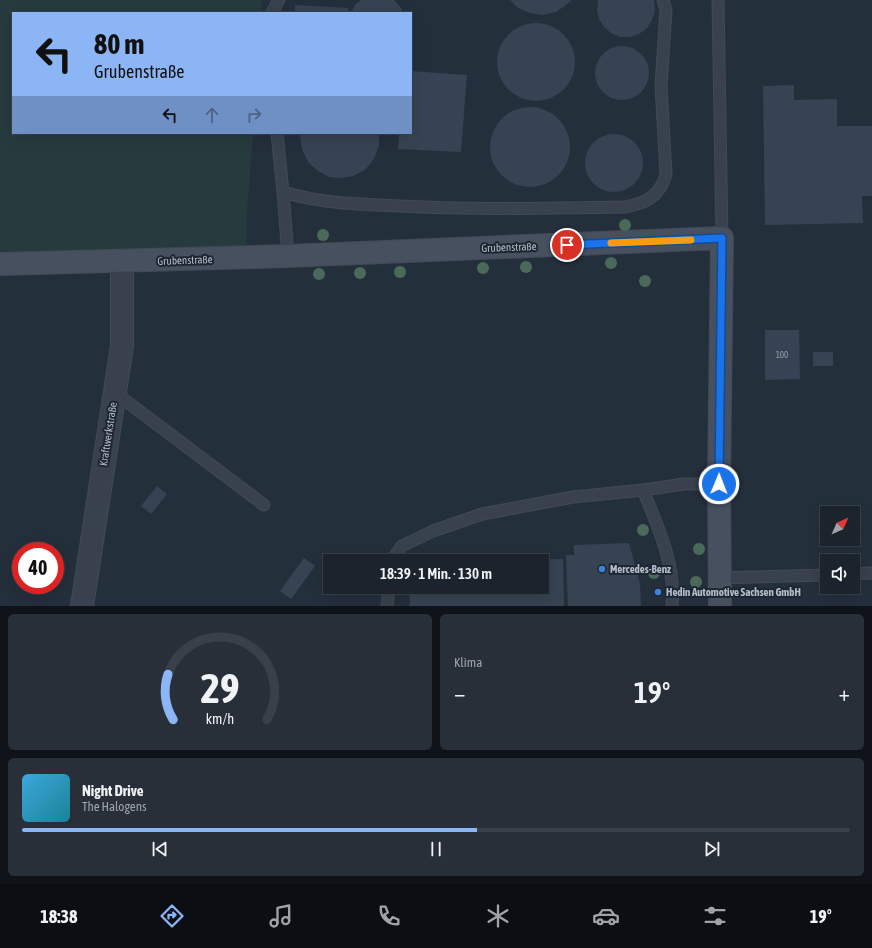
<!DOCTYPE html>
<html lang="de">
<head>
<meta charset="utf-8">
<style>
	body { margin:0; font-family:"Asap Condensed",sans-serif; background:#282f39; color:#f1f3f6; height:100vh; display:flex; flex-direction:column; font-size:15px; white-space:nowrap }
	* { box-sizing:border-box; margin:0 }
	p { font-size:13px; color:#a0a4aa }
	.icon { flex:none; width:22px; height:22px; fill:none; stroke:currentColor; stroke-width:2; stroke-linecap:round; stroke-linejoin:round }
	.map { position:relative; height:606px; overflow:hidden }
	.drawer { display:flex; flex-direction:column; gap:8px; padding:8px; background:#0f1319; flex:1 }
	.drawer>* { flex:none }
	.hud { position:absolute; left:12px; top:12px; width:400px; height:122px; border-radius:0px; box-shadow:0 4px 16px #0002,0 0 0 1px #394049; background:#8bb5f5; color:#111; overflow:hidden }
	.needle { width:26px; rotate:45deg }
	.tools { position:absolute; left:820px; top:506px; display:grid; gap:8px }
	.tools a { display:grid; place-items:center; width:40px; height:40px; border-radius:0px; background:#1b232d; box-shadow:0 4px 16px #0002,0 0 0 1px #394049; font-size:20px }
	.speed { position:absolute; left:12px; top:542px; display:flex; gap:8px; font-size:20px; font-weight:700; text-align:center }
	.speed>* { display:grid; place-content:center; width:52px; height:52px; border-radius:50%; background:#1b232d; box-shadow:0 4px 16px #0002,0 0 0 1px #394049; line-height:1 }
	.speed .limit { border:6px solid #d22; background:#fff; color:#111 }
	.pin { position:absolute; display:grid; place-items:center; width:34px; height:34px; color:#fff; margin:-17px; border:2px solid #fff; border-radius:50%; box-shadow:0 1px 4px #0007 }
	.me { position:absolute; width:44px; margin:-22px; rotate:1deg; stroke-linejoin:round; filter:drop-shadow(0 0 3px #0008) }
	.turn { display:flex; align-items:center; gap:14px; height:84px; padding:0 16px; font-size:18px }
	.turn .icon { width:52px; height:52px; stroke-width:2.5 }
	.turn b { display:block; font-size:28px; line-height:34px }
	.lanes { display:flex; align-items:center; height:38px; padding:0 16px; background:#0003; justify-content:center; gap:20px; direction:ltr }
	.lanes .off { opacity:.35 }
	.big { font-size:30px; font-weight:600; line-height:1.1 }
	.drawer .tile { flex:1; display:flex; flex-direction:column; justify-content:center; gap:6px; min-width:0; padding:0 14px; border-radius:6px; background:#282f39 }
	.drawer .dial { align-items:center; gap:0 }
	.dial svg { height:104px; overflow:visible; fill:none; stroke:#394049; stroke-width:7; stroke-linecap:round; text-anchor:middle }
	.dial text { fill:#f1f3f6; stroke:none }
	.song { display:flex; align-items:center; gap:12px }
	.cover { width:48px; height:48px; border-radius:6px; background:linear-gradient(135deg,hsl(200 70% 55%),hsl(190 70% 35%)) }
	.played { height:4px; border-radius:2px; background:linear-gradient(90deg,#8bb5f5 55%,#394049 55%) }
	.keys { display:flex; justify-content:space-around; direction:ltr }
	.heat { display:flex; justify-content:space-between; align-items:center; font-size:22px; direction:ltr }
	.drawer .tiles { flex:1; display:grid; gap:8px; grid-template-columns:1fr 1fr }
	.tile:last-child { grid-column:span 2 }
	.trip { position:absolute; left:323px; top:554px; width:226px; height:40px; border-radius:0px; background:#1b232d; box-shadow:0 4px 16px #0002,0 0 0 1px #394049; font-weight:600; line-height:40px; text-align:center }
	.tab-bar { display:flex; height:64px; justify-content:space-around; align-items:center; background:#0b0e12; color:#a0a4aa }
	.tab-bar .icon { width:28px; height:28px }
	.tab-bar .selected { color:#8bb5f5 }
	.tab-bar b { font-size:18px; color:#f1f3f6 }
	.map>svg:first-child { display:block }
	.green { fill:#263b3d }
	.building { fill:#364352 }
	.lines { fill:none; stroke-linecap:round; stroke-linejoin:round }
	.lane-casing { stroke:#414a55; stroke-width:13 }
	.street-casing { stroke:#414a55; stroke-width:24 }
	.secondary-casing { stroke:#414a55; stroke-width:24 }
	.lane { stroke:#38414d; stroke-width:11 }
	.street { stroke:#38414d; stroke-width:22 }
	.secondary { stroke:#46505f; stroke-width:22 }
	.tree { fill:#4b695b }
	.route-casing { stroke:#114b97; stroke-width:10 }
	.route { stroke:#1a73e8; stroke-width:7 }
	.slow { stroke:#f59e0b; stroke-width:7 }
	.shop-dot { fill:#3f7fe0; stroke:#1d2631; stroke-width:1.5 }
	.labels { text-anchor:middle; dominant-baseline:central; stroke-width:4; stroke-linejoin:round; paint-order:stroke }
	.number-label { font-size:9px; fill:#929ca9 }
	.street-label { font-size:11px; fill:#b4bcc8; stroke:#1d2631 }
	.poi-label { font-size:11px; font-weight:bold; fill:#b4bcc8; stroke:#1d2631; text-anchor:start }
</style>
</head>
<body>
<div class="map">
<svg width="872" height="606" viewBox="0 0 872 606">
	<rect width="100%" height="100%" fill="#242f3c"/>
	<polygon class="green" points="0,0 262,0 261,13 13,13 13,133 253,133 247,214 246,258 0,264"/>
	<g class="building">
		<polygon points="361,0 394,0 401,8 403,13 351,13 355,5"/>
		<polygon points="510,0 571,0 566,5 556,12 543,15 530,13 518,8"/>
		<polygon points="598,0 654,0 655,11 652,20 647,28 639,34 630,37 620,37 611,33 604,27 599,19 597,10"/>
		<polygon points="295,5 348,8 348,13 295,13"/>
		<circle cx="536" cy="62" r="39"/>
		<circle cx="622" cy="73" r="27"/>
		<polygon points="411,71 467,75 461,152 398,149 399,133 411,133"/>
		<polygon points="794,85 794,100 837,99 837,126 872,126 872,196 862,196 863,223 765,225 763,86"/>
		<circle cx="530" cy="147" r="40"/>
		<polygon points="301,133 379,133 379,146 374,159 365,170 353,176 341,178 329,177 318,171 309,163 303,152 300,139"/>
		<circle cx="614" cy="163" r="29"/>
		<polygon points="765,330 799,330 800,379 765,380"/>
		<rect x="813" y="352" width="20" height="14"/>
		<polygon points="157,486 167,494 151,514 141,506"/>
		<polygon points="629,543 640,584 641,606 568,606 566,555 574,555 574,545"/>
		<polygon points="304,558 315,566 291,599 280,591"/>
		<polygon points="563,559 564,606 410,606 409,587 542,587 542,561 522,561 522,560"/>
	</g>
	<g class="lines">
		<defs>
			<g id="lane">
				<polyline points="718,0 722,238"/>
				<polyline points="272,13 277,3 279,0"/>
				<polyline points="277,133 283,192 288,256"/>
				<path d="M283 192C324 204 358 204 400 206 475 210 550 208 625 207 647 203 660 196 666 174L661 86 666 10 663 0"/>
				<polyline points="114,392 264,505"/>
				<path d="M643 490C658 527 676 565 672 606"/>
				<polyline points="391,561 402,546 433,531 482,514 573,497 643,490 684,484 719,484"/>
				<polyline points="853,574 872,573"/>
				<polyline points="720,578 827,575"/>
				<polyline points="387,606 389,587"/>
			</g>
			<polyline id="street" points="82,606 122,346 122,262"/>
			<polyline id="secondary" points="0,264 288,256 722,238 719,484 720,606"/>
		</defs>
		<use href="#lane" class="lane-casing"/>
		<use href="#street" class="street-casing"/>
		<use href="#secondary" class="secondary-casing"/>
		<use href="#lane" class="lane"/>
		<use href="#street" class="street"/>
		<use href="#secondary" class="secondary"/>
	</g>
	<g class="tree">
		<circle cx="625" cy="225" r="6"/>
		<circle cx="323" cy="235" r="6"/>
		<circle cx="611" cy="263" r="6"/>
		<circle cx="526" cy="267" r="6"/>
		<circle cx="483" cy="268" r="6"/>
		<circle cx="400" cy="272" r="6"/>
		<circle cx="360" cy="273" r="6"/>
		<circle cx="319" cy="274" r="6"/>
		<circle cx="645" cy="281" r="6"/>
		<circle cx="643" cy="530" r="6"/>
		<circle cx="699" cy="549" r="6"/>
		<circle cx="654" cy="573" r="6"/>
		<circle cx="696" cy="582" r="6"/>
	</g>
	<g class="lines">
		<defs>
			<polyline id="route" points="567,245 722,238 719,484"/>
		</defs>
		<use href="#route" class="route-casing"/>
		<use href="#route" class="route"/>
		<polyline class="slow" points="611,243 691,240"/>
	</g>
	<g class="shop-dot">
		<circle cx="602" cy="569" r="4"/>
		<circle cx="658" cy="592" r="4"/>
	</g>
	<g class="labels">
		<g class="number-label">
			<text x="782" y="355">100</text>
		</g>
		<g class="street-label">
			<text transform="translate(509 247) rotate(-2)">Grubenstraße</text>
			<text transform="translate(185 260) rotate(-2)">Grubenstraße</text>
			<text transform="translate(108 434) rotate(-81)">Kraftwerkstraße</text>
		</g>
		<g class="poi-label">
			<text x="610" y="569">Mercedes-Benz</text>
			<text x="666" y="592">Hedin Automotive Sachsen GmbH</text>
		</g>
	</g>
</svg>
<div class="tools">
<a><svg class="needle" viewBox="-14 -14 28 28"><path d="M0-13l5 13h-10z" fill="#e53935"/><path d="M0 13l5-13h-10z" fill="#a0a4aa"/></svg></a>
<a><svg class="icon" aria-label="sound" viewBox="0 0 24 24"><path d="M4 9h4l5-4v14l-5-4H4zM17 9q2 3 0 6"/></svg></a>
</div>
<div class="speed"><div class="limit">40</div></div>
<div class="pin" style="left:567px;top:245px;background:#d93025"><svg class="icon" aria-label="arrive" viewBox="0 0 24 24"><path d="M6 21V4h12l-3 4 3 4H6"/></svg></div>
<svg class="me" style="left:719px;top:484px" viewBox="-20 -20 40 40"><circle r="17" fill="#1a73e8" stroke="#fff" stroke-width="3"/><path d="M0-11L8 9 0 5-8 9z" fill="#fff"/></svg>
<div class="trip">18:39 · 1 Min. · 130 m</div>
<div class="hud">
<div class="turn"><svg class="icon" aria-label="left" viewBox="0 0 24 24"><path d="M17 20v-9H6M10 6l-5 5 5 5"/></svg><div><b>80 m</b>Grubenstraße</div></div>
<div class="lanes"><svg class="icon" aria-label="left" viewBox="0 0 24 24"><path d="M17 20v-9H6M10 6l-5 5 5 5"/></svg><svg class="icon off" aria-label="ahead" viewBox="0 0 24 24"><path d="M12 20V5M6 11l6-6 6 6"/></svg><svg class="icon off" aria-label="right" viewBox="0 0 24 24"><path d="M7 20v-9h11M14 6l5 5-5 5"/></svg></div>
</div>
</div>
<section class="drawer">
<div class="tiles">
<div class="tile dial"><svg viewBox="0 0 100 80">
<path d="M14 69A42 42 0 1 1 86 69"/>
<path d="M14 69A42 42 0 0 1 10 34" stroke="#8bb5f5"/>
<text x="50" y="56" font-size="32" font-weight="700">29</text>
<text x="50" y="72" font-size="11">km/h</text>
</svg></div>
<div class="tile"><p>Klima</p>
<div class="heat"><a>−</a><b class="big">19°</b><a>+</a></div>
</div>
<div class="tile">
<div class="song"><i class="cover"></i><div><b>Night Drive</b><p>The Halogens</p></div></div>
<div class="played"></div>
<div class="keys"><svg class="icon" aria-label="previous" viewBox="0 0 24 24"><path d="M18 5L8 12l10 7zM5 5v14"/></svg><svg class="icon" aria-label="pause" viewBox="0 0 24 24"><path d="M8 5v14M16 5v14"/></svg><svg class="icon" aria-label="next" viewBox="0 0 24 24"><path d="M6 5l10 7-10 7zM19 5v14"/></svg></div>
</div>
</div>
</section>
<nav class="tab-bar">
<b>18:38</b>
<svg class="icon selected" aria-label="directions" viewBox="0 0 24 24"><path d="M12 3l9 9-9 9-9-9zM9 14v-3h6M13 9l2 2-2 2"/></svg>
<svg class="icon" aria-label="music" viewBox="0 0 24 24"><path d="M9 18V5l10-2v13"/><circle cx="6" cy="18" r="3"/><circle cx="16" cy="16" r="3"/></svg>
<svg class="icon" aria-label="phone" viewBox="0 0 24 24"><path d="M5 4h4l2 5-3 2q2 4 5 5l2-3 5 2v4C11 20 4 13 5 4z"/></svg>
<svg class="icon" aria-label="climate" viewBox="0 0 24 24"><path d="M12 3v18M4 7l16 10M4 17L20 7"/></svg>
<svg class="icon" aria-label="car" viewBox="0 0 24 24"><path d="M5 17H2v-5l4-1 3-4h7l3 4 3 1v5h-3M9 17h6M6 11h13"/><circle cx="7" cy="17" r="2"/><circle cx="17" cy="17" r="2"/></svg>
<svg class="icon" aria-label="filters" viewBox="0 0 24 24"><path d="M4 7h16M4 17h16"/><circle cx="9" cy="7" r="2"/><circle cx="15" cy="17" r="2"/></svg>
<b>19°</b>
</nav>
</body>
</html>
